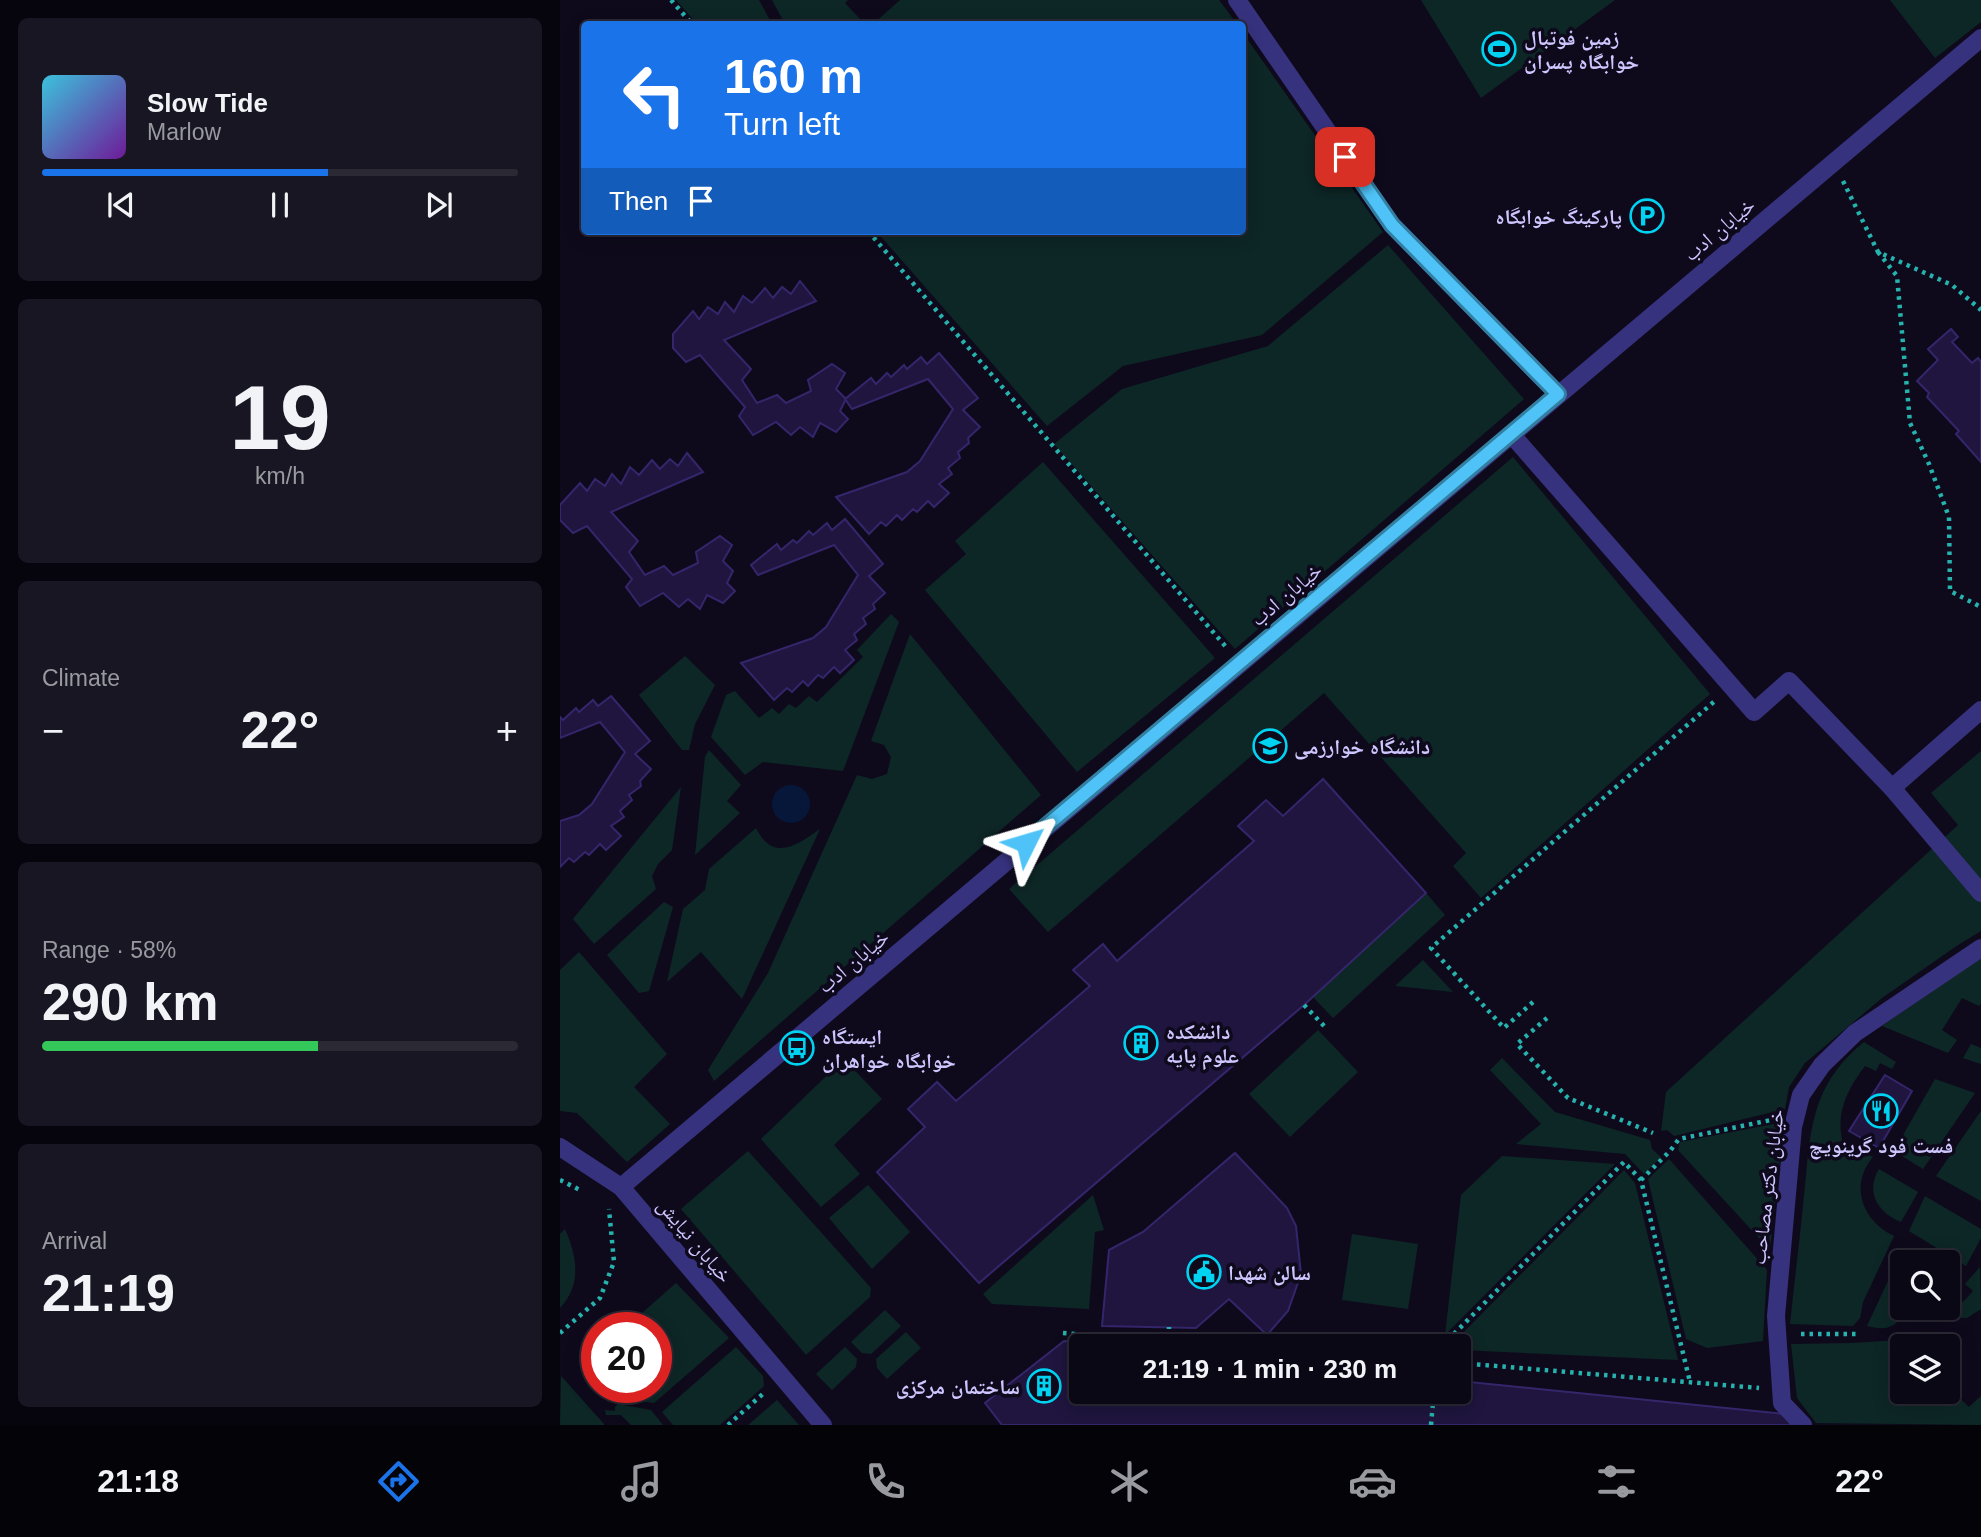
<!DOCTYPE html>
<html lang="en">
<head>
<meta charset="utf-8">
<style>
	body { margin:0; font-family:Arial,"Noto Naskh Arabic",sans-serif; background:#181622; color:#f1f3f6; height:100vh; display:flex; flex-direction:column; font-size:26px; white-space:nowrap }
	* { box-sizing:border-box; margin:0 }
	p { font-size:23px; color:#999aa0 }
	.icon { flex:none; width:38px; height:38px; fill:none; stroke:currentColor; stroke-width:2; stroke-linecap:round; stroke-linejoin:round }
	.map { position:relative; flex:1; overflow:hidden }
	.side { display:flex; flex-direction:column; gap:18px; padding:18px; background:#06040c; width:560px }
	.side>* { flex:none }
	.top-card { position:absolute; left:21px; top:21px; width:665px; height:214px; border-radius:7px; box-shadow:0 4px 18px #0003,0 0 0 2px #2a2934; background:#1a73e8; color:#fff; overflow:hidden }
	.controls { position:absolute; left:1330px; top:1250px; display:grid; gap:14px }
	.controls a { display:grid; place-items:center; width:70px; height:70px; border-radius:7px; background:#0a0815; box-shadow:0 4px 18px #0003,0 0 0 2px #2a2934; font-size:35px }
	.speed { position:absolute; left:21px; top:1312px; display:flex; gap:14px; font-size:35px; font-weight:700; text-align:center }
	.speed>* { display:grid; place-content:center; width:91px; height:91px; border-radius:50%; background:#0a0815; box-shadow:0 4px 18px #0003,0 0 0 2px #2a2934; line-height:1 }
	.speed .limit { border:10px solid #d22; background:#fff; color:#111 }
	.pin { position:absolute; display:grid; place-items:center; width:60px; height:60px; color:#fff; margin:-30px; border-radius:14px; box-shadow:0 4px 10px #0006 }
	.me { position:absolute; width:77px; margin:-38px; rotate:50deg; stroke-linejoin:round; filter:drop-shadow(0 0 5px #0008) }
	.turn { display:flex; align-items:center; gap:24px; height:147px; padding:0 28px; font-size:32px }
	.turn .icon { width:91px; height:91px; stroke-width:2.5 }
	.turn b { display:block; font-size:49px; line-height:60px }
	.then { display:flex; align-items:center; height:66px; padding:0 28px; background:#0003; gap:14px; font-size:26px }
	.big { font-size:52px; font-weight:600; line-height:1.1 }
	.side .card { flex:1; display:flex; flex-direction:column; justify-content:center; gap:10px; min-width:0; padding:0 24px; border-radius:10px; background:#181622 }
	.side .dial { align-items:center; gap:0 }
	.dial b { font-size:91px; line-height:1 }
	.song { display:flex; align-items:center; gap:21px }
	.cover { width:84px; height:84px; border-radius:10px; background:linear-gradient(135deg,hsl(190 70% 55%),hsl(280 70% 35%)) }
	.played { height:7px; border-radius:4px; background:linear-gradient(90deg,#1a73e8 60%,#2a2934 60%) }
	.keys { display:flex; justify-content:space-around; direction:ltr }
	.heat { display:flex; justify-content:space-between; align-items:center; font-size:38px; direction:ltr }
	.charge { height:10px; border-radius:5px; background:linear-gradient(90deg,#34c759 58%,#2a2934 0) }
	.trip { position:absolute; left:509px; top:1334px; width:402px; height:70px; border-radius:7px; background:#0a0815; box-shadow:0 4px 18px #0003,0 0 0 2px #2a2934; font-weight:600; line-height:70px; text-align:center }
	.menu { display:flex; height:112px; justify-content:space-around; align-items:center; background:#040308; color:#999aa0 }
	.menu .icon { width:49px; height:49px }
	.menu .current { color:#1a73e8 }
	.menu b { font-size:32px; color:#f1f3f6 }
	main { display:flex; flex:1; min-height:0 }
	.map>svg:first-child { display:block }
	.green { fill:#0d2726 }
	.water { fill:#06173a }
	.building { fill:#1f153e; stroke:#35266c; stroke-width:2 }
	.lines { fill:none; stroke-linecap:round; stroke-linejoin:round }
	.path { stroke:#26b3ae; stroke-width:4.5; stroke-dasharray:3.5 5; stroke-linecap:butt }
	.minor { stroke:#37327e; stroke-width:18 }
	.path-bridge { stroke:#26b3ae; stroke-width:4.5; stroke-dasharray:3.5 5; stroke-linecap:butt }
	.route-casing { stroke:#337fa1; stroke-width:18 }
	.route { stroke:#4fc3f7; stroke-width:12 }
	.labels { text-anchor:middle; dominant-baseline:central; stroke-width:7; stroke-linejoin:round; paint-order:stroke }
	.poi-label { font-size:21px; font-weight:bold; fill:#cec6ff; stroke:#0e0a1c; text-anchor:start }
	.street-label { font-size:21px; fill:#cec6ff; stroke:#0e0a1c }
</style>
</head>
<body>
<main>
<section class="side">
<div class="card">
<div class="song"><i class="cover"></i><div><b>Slow Tide</b><p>Marlow</p></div></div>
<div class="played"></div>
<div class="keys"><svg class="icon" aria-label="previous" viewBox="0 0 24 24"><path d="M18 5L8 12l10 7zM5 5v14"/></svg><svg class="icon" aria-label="pause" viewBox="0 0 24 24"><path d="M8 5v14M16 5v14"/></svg><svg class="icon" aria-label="next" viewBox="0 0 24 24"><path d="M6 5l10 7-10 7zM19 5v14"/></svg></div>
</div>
<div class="card dial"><b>19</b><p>km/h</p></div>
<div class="card"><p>Climate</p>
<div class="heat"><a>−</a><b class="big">22°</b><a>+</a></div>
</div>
<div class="card"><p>Range · 58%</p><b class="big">290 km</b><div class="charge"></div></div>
<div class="card"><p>Arrival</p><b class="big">21:19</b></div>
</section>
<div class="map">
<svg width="1421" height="1425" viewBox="0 0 1421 1425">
	<rect width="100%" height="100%" fill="#0e0a1c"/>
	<g class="green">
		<polygon points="116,0 199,0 212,24 137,24"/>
		<polygon points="212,0 288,0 285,3 300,19 293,24 225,24"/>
		<polygon points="340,0 659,0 677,24 313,24"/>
		<polygon points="861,0 1055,0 921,98"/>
		<polygon points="1330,0 1421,0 1421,22 1375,58"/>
		<polygon points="683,33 823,232 702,335 563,366 487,426 316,231 682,231"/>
		<polygon points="828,245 964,399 675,649 494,444 562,389 708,346"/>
		<polygon points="953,457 1150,694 921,898 893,866 906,853 764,693 488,932 449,889"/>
		<polygon points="483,462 655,658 517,772 365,590 406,554 395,541"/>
		<polygon points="331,614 339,622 283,771 203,762 185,775 151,737 166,695 175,691 199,718 212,708 219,714 229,704 236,708 249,696 257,702 303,657 297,650"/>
		<polygon points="350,634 481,795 154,1081 148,1070 208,973 297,775 312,779 327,774 331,757 324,745 311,741"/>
		<polygon points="125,656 155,685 135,724 129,750 122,750 79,695"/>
		<polygon points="149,750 181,785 167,801 180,813 135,855 145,757"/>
		<polygon points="1421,751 1421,931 1395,947 1322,998 1245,1063 1229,1087 1225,1109 1114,1136 1107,1130 1101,1131 1106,1092 1398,825 1371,793"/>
		<polygon points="121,787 112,850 98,864 92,876 96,889 34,944 13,919"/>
		<path d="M196 828C213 862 236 846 260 829L182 999 141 952 107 982 123 909 145 890 149 869Z"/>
		<polygon points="866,893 885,915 773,1018 752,996"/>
		<polygon points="104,902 113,907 89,991 79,993 47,955"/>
		<polygon points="19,952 107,1054 74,1087 110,1124 67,1162 17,1113 0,1111 0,970"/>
		<polygon points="1421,958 1421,1003 1419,1006 1402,998 1382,1030 1397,1040 1388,1053 1322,1026"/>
		<polygon points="863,960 893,992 835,986"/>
		<polygon points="758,1030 798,1072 730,1137 689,1094"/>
		<path d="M1304 1042 1336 1062 1332 1069 1320 1063 1316 1071 1305 1066C1287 1090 1275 1113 1283 1143L1313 1157C1289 1185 1302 1221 1334 1236L1303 1302 1300 1318 1293 1326 1230 1324C1234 1285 1239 1246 1243 1206 1251 1139 1246 1089 1304 1042Z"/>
		<polygon points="1411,1044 1421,1048 1421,1064 1403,1058"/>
		<polygon points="942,1058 995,1112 1090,1140 1092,1149 1101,1157 1084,1174 1065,1154 956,1144 981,1124 930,1070"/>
		<polygon points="284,1059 322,1099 274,1145 300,1174 261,1207 201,1139"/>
		<polygon points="1375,1079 1415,1093 1363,1169 1334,1151"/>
		<polygon points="1421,1111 1421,1201 1376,1176"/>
		<polygon points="1224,1122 1210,1250 1118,1150 1120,1142"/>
		<polygon points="188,1151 311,1288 310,1297 246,1355 121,1209"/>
		<polygon points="942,1156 1055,1164 885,1335 901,1195"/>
		<polygon points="1109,1159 1207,1270 1203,1341 1147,1348 1126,1339 1088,1179"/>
		<path d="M1319 1169 1358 1192 1341 1222C1318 1213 1305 1192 1319 1169Z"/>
		<polygon points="1064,1170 1075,1183 1118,1360 900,1350 900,1346 890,1346"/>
		<polygon points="308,1185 350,1232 312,1269 269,1218"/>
		<polygon points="533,1195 544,1230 535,1232 529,1309 432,1304 423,1294"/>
		<polygon points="1365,1196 1421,1229 1421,1238 1406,1266 1349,1231"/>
		<path d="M5 1229C17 1256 22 1285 0 1308V1234Z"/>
		<polygon points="792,1234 858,1244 848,1309 782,1300"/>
		<path d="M1342 1251 1354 1262H1342V1307H1388V1289L1403 1302 1413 1291 1405 1284 1420 1267 1421 1309 1407 1318 1389 1317 1350 1309C1333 1326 1332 1332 1307 1326Z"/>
		<polygon points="116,1283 169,1338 94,1403 56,1398 46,1388 96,1388 96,1328 65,1328"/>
		<polygon points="325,1310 341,1326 311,1354 302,1353 291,1342"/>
		<polygon points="346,1332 361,1348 327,1379 317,1368 316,1359"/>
		<polygon points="1340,1340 1346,1346 1342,1346 1342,1391 1388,1391 1388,1387 1409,1407 1421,1396 1421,1425 1256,1423 1237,1398 1231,1344 1292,1343"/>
		<polygon points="176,1347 203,1376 204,1386 160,1425 113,1425 102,1412"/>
		<polygon points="285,1347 297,1359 296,1367 272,1390 256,1374"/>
		<polygon points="1,1376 44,1424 44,1425 0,1425"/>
		<polygon points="217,1400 239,1425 188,1425"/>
		<polygon points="58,1404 91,1410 103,1425 71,1425 61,1415 46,1415 45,1410 55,1411 55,1407"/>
	</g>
	<circle class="water" cx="231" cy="804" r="19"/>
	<g class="building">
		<polygon points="240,281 256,301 164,340 191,369 182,380 197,403 217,395 226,403 251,391 248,380 272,364 285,373 276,389 286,399 280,411 288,419 276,432 260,423 253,437 240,427 231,435 216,422 193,435 179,416 185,407 140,355 126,362 113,348 113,334 133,311 139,319 148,307 158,314 165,302 174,312 183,296 192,303 205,288 213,298 222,287 231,294"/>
		<polygon points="1391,329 1398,337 1392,342 1412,363 1418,358 1421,362 1421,462 1396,434 1399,431 1367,397 1369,393 1357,381 1378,360 1368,349"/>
		<polygon points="379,353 418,398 403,410 420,427 408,438 409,443 398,452 400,458 388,468 392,474 379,484 389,493 374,507 368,501 357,512 353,509 342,520 337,515 326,526 321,522 309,534 276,497 347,472 360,461 393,409 368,379 292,409 285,399 311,378 316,384 327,373 331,377 344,365 347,369 361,357 367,364"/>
		<polygon points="127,453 143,472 51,512 78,541 69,552 85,575 104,566 113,575 138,563 136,552 160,536 172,545 163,561 173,571 167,583 175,591 163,603 147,595 140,609 128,599 119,607 103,593 80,606 66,587 72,579 27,526 13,533 0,520 0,505 20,483 27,491 35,479 45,486 52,474 61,484 70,467 79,475 92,460 100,469 110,459 118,466"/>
		<polygon points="285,519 323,564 309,576 325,593 313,604 315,609 303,618 306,624 294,634 297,640 285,650 294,660 280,673 274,667 263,678 258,675 248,686 243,681 232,692 227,688 214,700 181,663 253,638 266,627 298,575 274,545 198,575 191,565 217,544 221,550 233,540 237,543 249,531 253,535 267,523 272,530"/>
		<polygon points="51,696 90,741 75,754 91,769 80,781 81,786 69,795 72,800 60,811 64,817 51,826 61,836 46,850 40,844 29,855 25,852 14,862 9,858 0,867 0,821 19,815 32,804 65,752 40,722 0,738 0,717 3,720 16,708 19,712 33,700 38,706"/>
		<polygon points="763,779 866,893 744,1005 419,1283 317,1172 365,1127 348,1109 377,1082 396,1101 530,986 513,970 543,944 557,961 694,841 678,826 706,800 723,816"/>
		<polygon points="1325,1075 1352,1091 1319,1148 1289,1131"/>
		<polygon points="675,1153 727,1208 736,1226 741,1274 728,1311 707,1335 669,1299 636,1328 542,1326 549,1250 583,1232"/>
		<polygon points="504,1341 553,1346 522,1346 522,1391 900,1391 900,1381 1224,1414 1232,1425 442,1425 425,1403"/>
	</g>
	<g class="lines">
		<g class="path">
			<polyline points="111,0 132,24"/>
			<polyline points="1283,181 1318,252 1392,285 1421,310"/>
			<polyline points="308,231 666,647"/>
			<polyline points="1318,252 1337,276 1350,423 1369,464 1389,517 1390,591 1421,607"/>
			<polyline points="973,1002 944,1028 871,948 1156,700"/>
			<polyline points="744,1005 767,1029"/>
			<polyline points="987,1018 957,1044 1008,1098 1093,1133"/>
			<polyline points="0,1180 20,1190"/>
			<polyline points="1081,1180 1110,1151 1119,1139 1211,1120"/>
			<polyline points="0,1333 40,1298 54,1262 49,1209"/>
			<polyline points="503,1333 670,1346"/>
			<polyline points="1241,1334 1296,1334"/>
			<polyline points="882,1346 1064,1162 1081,1180 1130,1382"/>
			<polyline points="900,1363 1199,1388"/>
			<polyline points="608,1401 608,1391"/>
			<polyline points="168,1425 205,1392"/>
			<polyline points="871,1425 874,1391"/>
		</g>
		<g class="minor">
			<polyline points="677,0 832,225 998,394"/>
			<polyline points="952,435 1194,712 1229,681 1332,788 1421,710"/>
			<polyline points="1332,788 1421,893"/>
			<polyline points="0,1147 61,1187 263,1425"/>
			<polyline points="61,1187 1421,38"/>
			<polyline points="1243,1425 1222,1403 1216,1316 1233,1127 1241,1095 1262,1065 1295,1033 1421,948"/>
		</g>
		<polyline class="path-bridge" points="609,1346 609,1327"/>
	</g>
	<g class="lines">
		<defs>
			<polyline id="route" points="466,843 998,394 832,225 785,157"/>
		</defs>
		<use href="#route" class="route-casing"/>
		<use href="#route" class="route"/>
	</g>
	<defs>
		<symbol id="stadium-ring" viewBox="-11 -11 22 22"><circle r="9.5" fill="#0e0a1c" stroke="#00d2f1" stroke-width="1.5"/><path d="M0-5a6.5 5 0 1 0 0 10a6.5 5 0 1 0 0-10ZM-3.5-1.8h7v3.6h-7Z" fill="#00d2f1"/></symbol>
		<symbol id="parking-ring" viewBox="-11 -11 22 22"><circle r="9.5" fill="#0e0a1c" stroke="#00d2f1" stroke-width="1.5"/><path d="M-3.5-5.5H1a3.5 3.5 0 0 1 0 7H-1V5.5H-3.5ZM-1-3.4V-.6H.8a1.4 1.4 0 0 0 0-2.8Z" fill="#00d2f1"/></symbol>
		<symbol id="university-ring" viewBox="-11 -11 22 22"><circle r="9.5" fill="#0e0a1c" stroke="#00d2f1" stroke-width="1.5"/><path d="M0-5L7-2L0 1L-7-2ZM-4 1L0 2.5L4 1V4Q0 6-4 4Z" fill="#00d2f1"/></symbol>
		<symbol id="building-ring" viewBox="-11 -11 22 22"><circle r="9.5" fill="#0e0a1c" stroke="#00d2f1" stroke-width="1.5"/><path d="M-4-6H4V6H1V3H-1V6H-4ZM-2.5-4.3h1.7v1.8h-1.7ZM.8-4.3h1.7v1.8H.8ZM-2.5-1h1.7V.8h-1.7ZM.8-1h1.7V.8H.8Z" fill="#00d2f1"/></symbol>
		<symbol id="bus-ring" viewBox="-11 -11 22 22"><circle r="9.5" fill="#0e0a1c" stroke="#00d2f1" stroke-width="1.5"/><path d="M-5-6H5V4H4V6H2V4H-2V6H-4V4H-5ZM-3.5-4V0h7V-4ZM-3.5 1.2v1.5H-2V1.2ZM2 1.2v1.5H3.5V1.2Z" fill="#00d2f1"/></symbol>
		<symbol id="restaurant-ring" viewBox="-11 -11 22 22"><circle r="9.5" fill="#0e0a1c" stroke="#00d2f1" stroke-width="1.5"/><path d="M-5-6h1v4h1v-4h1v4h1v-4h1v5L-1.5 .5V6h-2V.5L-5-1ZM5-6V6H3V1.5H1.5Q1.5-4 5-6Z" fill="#00d2f1"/></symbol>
		<symbol id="civic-ring" viewBox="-11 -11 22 22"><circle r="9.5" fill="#0e0a1c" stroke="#00d2f1" stroke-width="1.5"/><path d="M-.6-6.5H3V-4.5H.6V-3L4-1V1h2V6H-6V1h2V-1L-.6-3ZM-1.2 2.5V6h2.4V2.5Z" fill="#00d2f1"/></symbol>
	</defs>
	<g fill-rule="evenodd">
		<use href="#stadium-ring" x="920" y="30" width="38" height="38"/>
		<use href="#parking-ring" x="1068" y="197" width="38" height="38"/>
		<use href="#university-ring" x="691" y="727" width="38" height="38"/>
		<use href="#building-ring" x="562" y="1024" width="38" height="38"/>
		<use href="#bus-ring" x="218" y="1029" width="38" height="38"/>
		<use href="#restaurant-ring" x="1302" y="1092" width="38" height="38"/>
		<use href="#civic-ring" x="625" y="1253" width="38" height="38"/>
		<use href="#building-ring" x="465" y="1367" width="38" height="38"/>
	</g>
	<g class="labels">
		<g class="poi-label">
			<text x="964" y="37">زمین فوتبال<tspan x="964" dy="24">خوابگاه پسران</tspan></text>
			<text x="1062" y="216" text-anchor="end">پارکینگ خوابگاه</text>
			<text x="734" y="746">دانشگاه خوارزمی</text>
			<text x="606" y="1031">دانشکده<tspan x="606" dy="24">علوم پایه</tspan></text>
			<text x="262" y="1036">ایستگاه<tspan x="262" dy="24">خوابگاه خواهران</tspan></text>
			<text x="1321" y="1145" text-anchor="middle">فست فود گرینویچ</text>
			<text x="668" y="1272">سالن شهدا</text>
			<text x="460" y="1386" text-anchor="end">ساختمان مرکزی</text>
		</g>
		<g class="street-label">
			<text transform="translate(1159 229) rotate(-40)">خیابان ادب</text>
			<text transform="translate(726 594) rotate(-40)">خیابان ادب</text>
			<text transform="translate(293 961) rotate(-40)">خیابان ادب</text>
			<text transform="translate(1207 1187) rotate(-83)">خیابان دکتر مصاحب</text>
			<text transform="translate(135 1240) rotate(50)">خیابان نیایش</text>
		</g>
	</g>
</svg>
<div class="controls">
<a><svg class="icon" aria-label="search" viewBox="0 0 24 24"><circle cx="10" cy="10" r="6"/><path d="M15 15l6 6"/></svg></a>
<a><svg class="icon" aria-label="layers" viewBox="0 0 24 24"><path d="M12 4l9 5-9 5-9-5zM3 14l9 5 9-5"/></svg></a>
</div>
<div class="speed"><div class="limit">20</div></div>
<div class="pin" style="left:785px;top:157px;background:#d93025"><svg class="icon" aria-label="arrive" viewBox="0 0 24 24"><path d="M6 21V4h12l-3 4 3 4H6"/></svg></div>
<svg class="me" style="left:466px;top:843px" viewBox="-20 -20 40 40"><path d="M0-17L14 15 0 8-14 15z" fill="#4fc3f7" stroke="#fff" stroke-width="4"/></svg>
<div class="trip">21:19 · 1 min · 230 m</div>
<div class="top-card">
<div class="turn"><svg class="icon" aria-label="left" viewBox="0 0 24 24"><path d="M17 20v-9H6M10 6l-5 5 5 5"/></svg><div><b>160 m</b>Turn left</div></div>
<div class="then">Then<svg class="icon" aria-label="arrive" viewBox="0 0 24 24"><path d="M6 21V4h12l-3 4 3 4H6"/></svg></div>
</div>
</div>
</main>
<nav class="menu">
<b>21:18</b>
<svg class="icon current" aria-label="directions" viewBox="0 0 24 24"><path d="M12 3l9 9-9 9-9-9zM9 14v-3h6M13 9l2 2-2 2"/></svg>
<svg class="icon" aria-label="music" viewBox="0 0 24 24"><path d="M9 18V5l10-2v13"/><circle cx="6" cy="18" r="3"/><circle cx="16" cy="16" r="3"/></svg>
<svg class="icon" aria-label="phone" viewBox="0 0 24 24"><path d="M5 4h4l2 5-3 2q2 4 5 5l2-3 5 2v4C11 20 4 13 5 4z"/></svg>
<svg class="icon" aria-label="climate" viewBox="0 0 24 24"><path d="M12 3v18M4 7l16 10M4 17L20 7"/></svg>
<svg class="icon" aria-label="car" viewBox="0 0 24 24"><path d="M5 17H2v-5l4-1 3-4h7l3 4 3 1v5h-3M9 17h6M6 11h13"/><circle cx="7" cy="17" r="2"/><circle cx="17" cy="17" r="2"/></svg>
<svg class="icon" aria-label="filters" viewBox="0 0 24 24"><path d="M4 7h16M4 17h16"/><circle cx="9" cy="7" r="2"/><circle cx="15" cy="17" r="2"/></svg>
<b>22°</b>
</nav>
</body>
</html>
